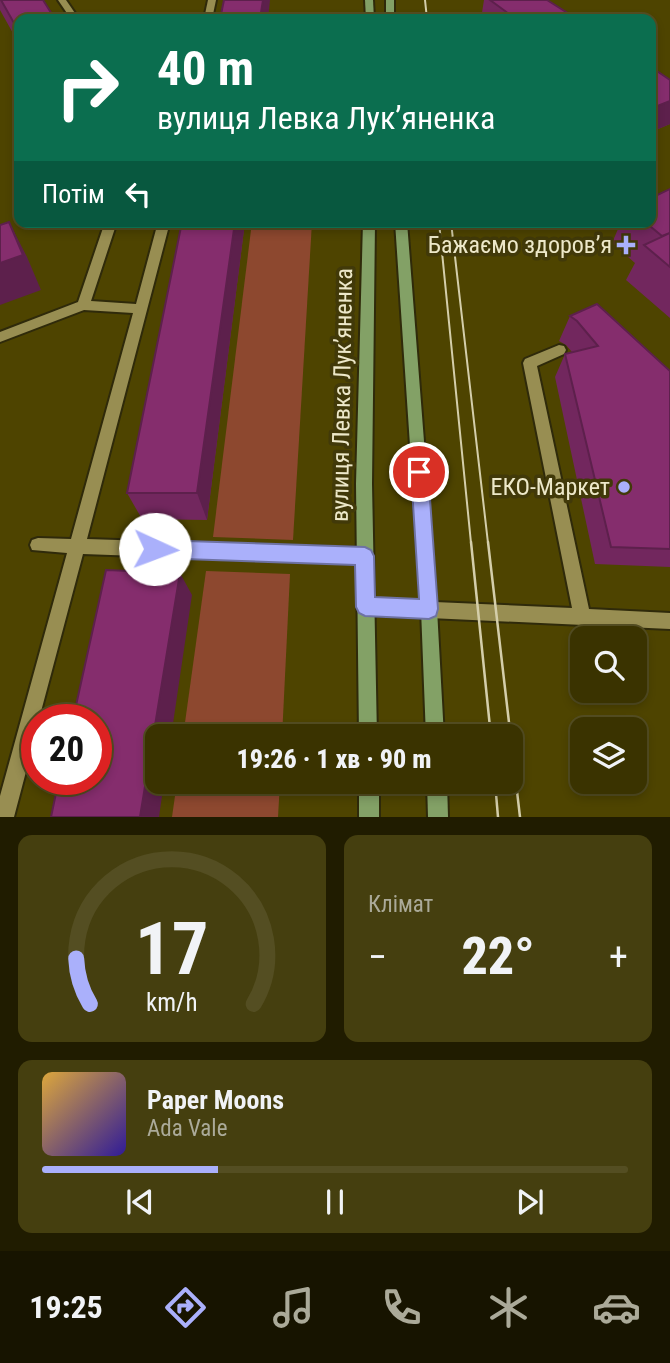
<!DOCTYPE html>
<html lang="uk">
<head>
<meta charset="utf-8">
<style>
	body { margin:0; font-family:"Roboto Condensed",sans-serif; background:#453f0f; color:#f1f3f6; height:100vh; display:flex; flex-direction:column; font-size:26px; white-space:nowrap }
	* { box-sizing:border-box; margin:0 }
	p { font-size:23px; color:#abaa99 }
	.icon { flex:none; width:38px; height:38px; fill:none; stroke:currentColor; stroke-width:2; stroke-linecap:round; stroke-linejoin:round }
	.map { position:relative; height:817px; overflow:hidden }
	.side { display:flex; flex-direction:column; gap:18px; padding:18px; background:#201c00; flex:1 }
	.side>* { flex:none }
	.top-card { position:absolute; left:14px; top:14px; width:642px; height:214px; border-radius:14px; box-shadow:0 4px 10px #0003,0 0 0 2px #544e22; background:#0b6e4f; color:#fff; overflow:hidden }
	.fabs { position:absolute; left:570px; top:626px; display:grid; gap:14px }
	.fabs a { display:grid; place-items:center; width:77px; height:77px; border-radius:14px; background:#3a3300; box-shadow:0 4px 10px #0003,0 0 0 2px #544e22; font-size:35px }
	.speed { position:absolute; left:21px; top:704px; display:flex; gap:14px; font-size:35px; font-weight:700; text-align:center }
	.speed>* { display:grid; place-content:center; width:91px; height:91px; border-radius:50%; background:#3a3300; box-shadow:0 4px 10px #0003,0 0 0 2px #544e22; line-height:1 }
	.speed .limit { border:10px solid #d22; background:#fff; color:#111 }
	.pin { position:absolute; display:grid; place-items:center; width:60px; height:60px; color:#fff; margin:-30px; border:4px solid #fff; border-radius:50%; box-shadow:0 2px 7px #0007 }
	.me { position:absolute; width:77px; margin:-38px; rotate:92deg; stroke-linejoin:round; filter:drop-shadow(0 0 5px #0008) }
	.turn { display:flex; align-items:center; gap:24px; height:147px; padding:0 28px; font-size:32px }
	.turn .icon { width:91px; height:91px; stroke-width:2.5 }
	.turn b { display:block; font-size:49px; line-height:60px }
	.then { display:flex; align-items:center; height:66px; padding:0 28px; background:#0003; gap:14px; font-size:26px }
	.big { font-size:52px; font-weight:800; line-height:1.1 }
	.side .tile { flex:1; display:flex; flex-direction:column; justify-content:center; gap:10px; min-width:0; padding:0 24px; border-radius:14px; background:#453f0f }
	.side .dial { align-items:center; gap:0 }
	.dial svg { height:182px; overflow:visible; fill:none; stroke:#544e22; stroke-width:7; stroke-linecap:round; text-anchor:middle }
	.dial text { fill:#f1f3f6; stroke:none }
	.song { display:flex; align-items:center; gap:21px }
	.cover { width:84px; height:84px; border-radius:10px; background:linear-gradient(135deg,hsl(40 70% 55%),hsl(250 70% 35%)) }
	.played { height:7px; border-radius:4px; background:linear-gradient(90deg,#aab0fb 30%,#544e22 30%) }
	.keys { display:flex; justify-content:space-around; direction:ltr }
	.heat { display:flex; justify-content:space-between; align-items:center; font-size:38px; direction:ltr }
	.side .tiles { flex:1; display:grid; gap:18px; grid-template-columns:1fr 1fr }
	.tile:last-child { grid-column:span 2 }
	.trip { position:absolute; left:145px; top:724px; width:378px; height:70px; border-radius:14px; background:#3a3300; box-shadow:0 4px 10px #0003,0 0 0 2px #544e22; font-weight:800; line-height:70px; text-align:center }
	.menu { display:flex; height:112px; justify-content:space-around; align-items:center; background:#171400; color:#abaa99 }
	.menu .icon { width:49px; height:49px }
	.menu .active { color:#aab0fb }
	.menu b { font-size:32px; color:#f1f3f6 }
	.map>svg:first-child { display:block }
	.green { fill:#8d482f }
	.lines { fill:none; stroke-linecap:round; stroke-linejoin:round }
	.lane-casing { stroke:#2f2a0a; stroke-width:4 }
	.secondary-casing { stroke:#2f2a0a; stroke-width:4 }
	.lane { fill:#988e52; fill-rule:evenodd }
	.secondary { fill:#83a166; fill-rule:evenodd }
	.tram-far1 { stroke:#d4ceaa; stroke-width:2 }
	.tram { stroke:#d4ceaa; stroke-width:2.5 }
	.wall { fill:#72275e }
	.shaded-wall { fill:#5d204c }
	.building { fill:#852d6d; stroke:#5d204c; stroke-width:2 }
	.route { fill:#aab0fb; stroke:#6e72a3; stroke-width:2 }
	.poi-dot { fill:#aab0fb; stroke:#413909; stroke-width:2.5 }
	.labels { text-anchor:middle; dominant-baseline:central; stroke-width:7; stroke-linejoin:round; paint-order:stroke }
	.poi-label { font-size:24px; fill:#ede8c9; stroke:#413909; text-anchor:end }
	.street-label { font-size:24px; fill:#ede8c9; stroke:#413909 }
</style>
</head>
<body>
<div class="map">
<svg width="670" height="817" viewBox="0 0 670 817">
	<rect width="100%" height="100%" fill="#4e4400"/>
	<g class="green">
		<polygon points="252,222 312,222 293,540 213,537"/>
		<polygon points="206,571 290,574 282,737 183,737"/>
		<polygon points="177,782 280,782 278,817 172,817"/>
	</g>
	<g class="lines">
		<defs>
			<g id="lane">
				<polygon points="58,0 66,0 79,19 71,19"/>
				<polygon points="208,0 216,0 212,19 204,19"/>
				<polygon points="105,222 117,222 91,301 136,304 158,222 170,222 87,539 364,548 370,551 372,556 370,561 364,564 83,554 39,719 37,719 37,730 14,817 0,817 0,796 67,553 32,550 30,545 32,540 38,538 71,539 133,313 84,310 0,342 0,332 78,302"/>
				<polygon points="559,345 564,346 566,350 564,354 537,366 589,609 670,613 670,629 365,615 359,613 357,607 359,601 365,599 572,608 523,363 525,359"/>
			</g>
			<g id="secondary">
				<polygon points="365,0 373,0 374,19 366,19"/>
				<rect x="386" y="0" width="8" height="19"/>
				<polygon points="363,222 375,222 372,484 377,737 359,737 356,484"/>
				<polygon points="395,222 407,222 437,609 444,737 426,737 421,609"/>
				<rect x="359" y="782" width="20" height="35"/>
				<polygon points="427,782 447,782 448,817 428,817"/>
			</g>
		</defs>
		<use href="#lane" class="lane-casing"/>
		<use href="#secondary" class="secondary-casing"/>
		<use href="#lane" class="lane"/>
		<use href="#secondary" class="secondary"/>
		<g class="tram-far1">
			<polyline points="425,0 427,19"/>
			<polyline points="439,222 471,543"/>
			<polyline points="451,222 488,543"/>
		</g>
		<g class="tram">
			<polyline points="471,542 491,737"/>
			<polyline points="488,542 520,817"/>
			<polyline points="495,782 498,817"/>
		</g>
	</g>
	<g class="wall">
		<polygon points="0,0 43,0 19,19 19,44 0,10"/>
		<polygon points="484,0 547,0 577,19 481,19"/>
		<polygon points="651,67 670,124 651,132"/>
		<polygon points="670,189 670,318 626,280 635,263 612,243 621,222 651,222"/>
		<polygon points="245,222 207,520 142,519 127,493"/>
		<polygon points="570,316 670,371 670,567 595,564 555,377 565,354 572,352 566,345 559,341"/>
	</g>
	<g class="shaded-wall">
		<polygon points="263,0 270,0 268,19 260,19"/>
		<polygon points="670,101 670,124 651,132 651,117 655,107"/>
		<polygon points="9,222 27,257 41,290 0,305 0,263"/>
		<polygon points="235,222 245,222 207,520 197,493"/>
		<polygon points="180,573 192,595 171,737 158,737 158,782 164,782 159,817 140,817"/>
	</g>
	<g class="building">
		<polygon points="1,0 43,0 55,19 19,19 19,32"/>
		<polygon points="224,0 263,0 260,19 220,19"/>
		<polygon points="490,0 547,0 577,19 516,19"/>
		<polygon points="651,67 670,80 670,101 655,107 651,104"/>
		<polygon points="670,189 670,233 662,236 645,222 651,222 651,198"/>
		<polygon points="9,222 23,255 0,263 0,225"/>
		<polygon points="182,222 235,222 197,493 127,493"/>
		<polygon points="670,233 670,267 644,245"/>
		<polygon points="597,304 670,371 670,549 611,547 565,354 598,346 577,321 570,316"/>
		<polygon points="106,570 180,573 140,817 51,817 59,779 96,779 96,719 73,719"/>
	</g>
	<polygon class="route" points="419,465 425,467 428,472 438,609 436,616 429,619 365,616 359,613 356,607 355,565 155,558 149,555 146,549 149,543 155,540 365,547 371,550 374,556 375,597 419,599 411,472 413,467"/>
	<g class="poi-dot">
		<path d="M622.5 234.5h7v7h7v7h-7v7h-7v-7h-7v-7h7z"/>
		<circle cx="624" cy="487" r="7"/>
	</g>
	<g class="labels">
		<g class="poi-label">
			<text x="612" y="245">Бажаємо здоровʼя</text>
			<text x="610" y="487">ЕКО-Маркет</text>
		</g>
		<g class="street-label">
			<text transform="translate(342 395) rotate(-89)">вулиця Левка Лукʼяненка</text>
		</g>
	</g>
</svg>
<div class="fabs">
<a><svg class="icon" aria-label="search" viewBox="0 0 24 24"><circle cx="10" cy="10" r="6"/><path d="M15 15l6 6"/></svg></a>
<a><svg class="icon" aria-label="layers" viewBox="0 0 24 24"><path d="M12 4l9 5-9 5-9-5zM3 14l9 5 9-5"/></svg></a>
</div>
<div class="speed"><div class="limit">20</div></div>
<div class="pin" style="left:419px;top:472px;background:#d93025"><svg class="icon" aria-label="arrive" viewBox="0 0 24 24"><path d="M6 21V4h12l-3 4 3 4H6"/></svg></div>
<svg class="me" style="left:155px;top:549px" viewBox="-20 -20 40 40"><circle r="19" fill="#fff"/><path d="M0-13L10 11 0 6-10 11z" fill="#aab0fb"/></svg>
<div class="trip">19:26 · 1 хв · 90 m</div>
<div class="top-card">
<div class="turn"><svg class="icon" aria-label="right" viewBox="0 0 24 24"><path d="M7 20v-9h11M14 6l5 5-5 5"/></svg><div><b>40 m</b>вулиця Левка Лукʼяненка</div></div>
<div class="then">Потім<svg class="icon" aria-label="left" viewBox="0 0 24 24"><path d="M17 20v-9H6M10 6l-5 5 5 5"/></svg></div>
</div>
</div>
<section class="side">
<div class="tiles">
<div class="tile dial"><svg viewBox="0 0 100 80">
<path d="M14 69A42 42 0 1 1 86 69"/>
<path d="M14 69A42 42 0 0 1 8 49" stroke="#aab0fb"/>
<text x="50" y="56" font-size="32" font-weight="700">17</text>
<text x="50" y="72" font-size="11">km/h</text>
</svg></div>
<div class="tile"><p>Клімат</p>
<div class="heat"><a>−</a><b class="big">22°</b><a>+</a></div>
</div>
<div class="tile">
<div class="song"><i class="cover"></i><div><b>Paper Moons</b><p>Ada Vale</p></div></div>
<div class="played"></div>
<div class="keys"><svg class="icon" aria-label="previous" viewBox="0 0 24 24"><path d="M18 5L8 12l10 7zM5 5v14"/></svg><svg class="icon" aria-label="pause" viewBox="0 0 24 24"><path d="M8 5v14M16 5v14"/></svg><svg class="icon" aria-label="next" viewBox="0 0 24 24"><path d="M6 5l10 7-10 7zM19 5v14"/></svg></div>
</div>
</div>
</section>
<nav class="menu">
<b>19:25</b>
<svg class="icon active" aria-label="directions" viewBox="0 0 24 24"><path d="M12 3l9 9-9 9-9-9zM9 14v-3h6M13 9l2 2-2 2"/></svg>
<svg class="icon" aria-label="music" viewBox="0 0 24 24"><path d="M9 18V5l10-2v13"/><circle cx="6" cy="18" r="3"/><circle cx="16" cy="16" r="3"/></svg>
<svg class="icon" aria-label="phone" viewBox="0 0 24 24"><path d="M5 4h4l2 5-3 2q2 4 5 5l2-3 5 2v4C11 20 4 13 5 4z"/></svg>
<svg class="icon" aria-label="climate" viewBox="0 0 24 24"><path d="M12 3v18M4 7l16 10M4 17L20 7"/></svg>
<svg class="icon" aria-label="car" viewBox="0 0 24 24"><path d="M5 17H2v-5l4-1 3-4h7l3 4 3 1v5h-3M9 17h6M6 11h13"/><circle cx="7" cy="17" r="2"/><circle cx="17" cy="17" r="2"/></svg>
</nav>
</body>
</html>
